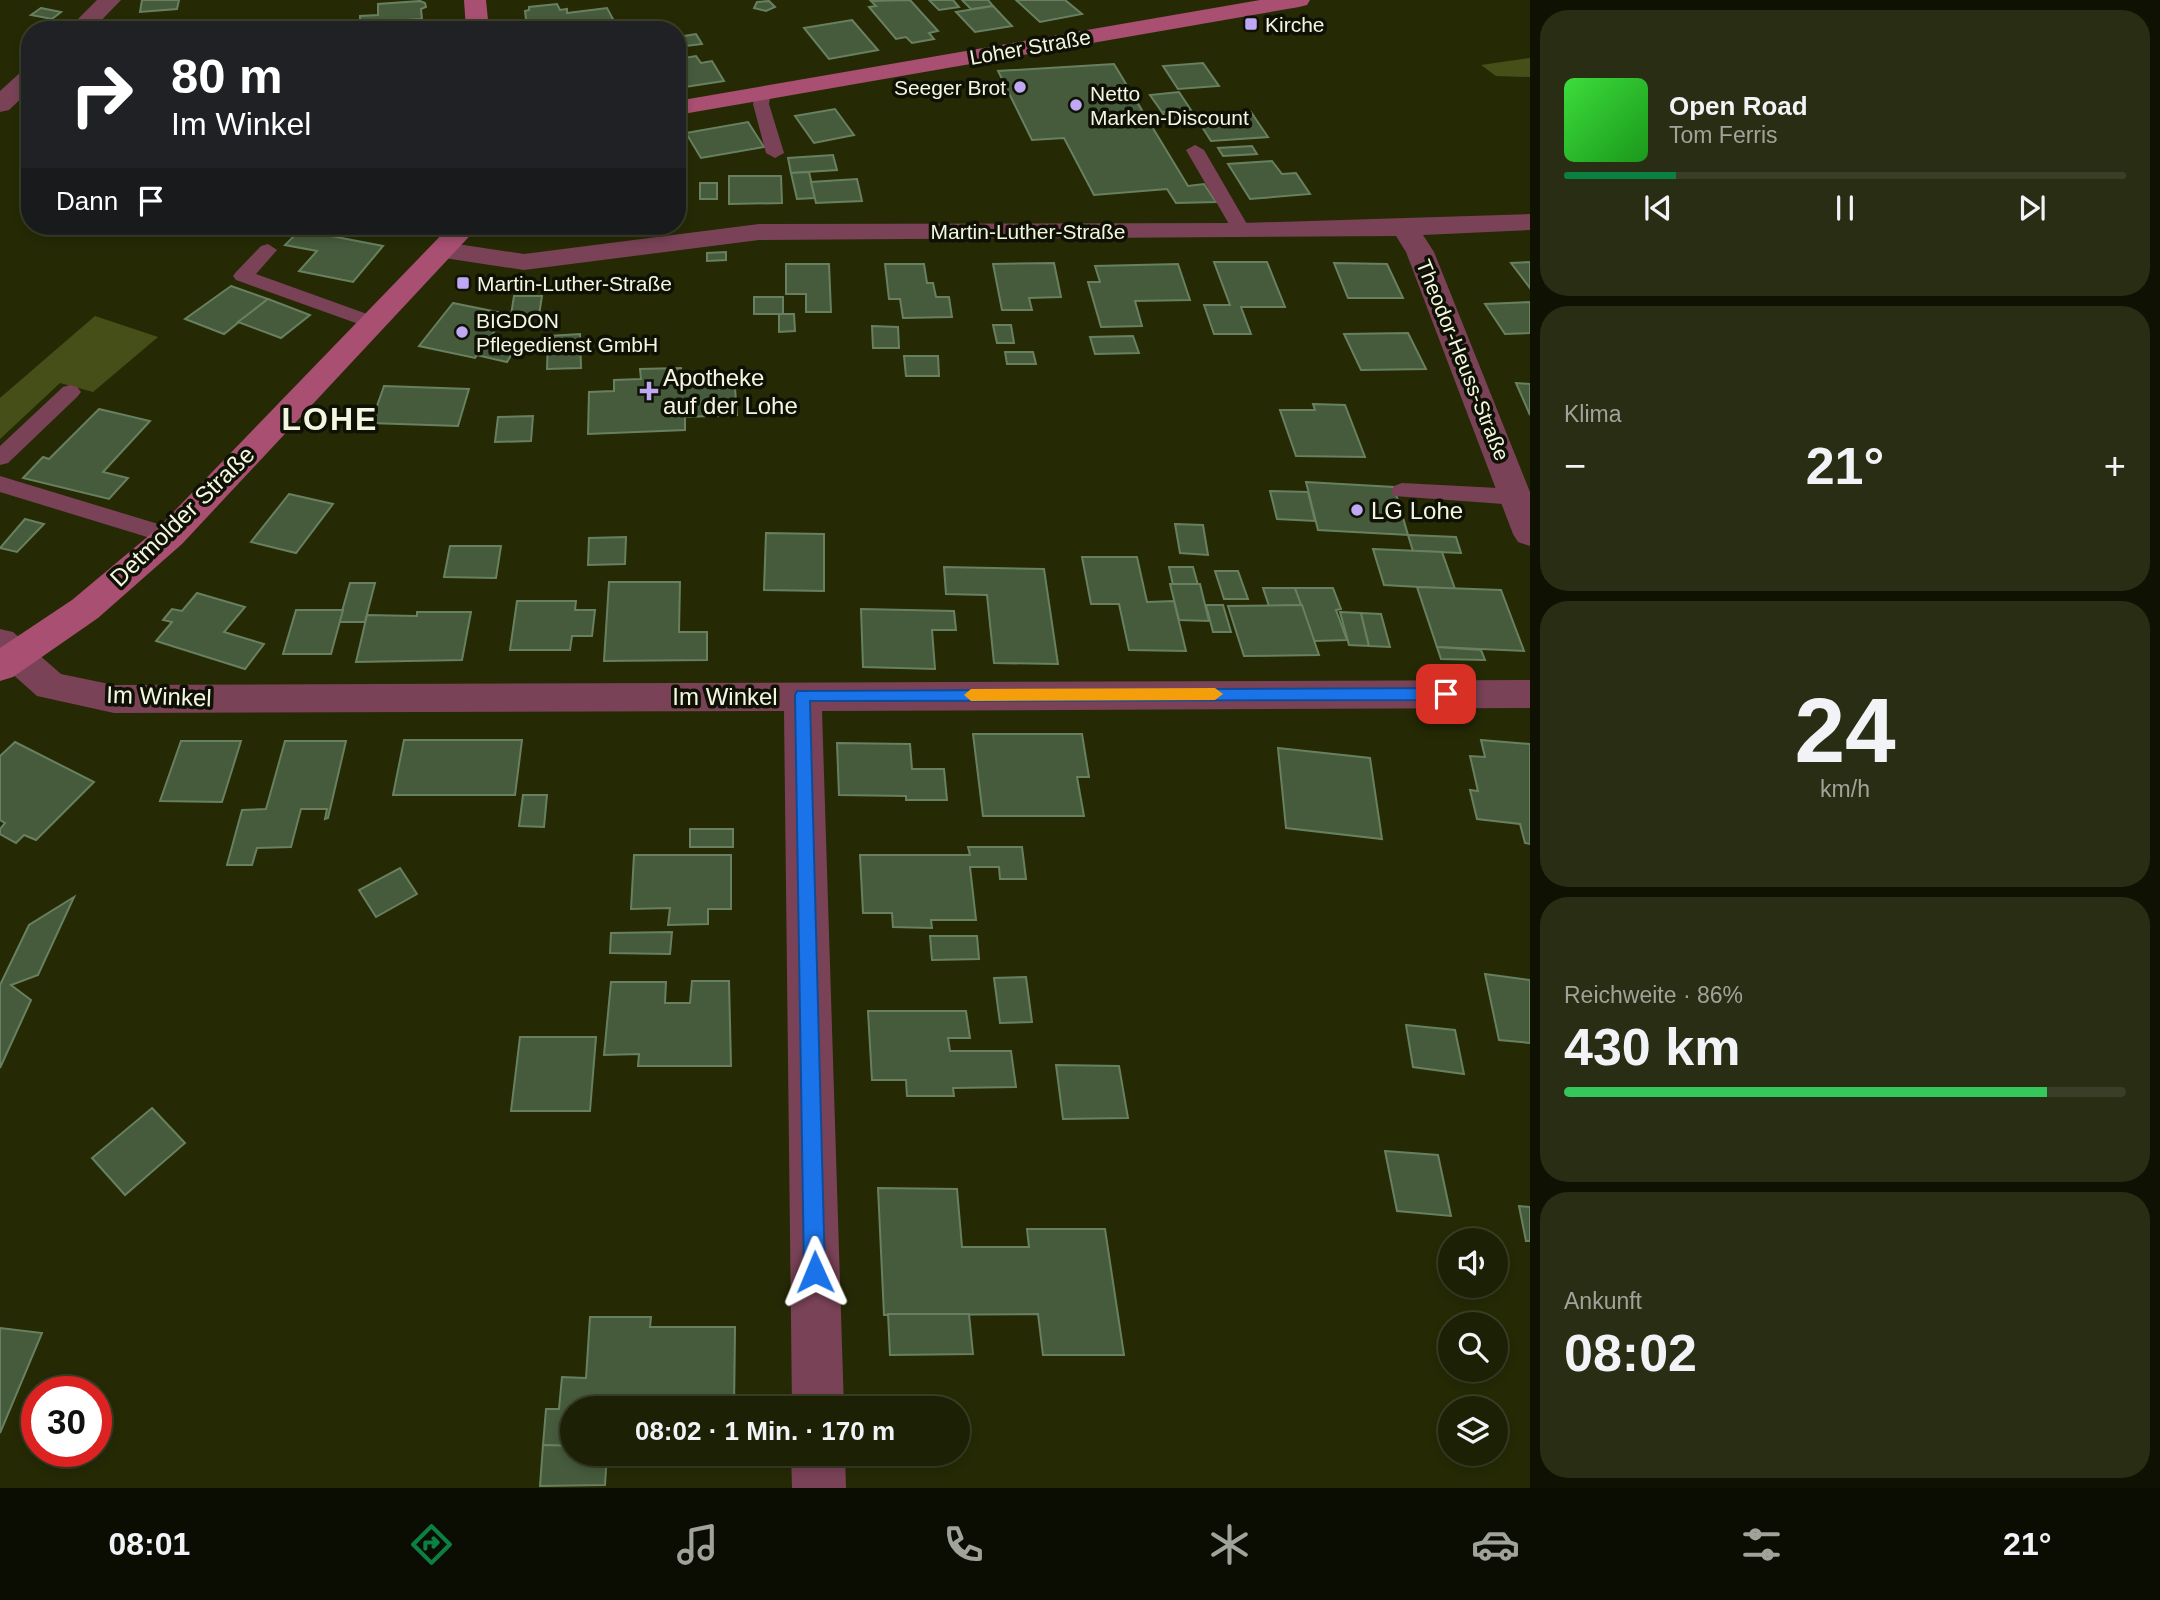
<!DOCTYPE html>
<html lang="de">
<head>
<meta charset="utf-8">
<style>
	body { margin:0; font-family:Helvetica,sans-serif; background:#292d13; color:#f1f3f6; height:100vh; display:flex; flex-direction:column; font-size:26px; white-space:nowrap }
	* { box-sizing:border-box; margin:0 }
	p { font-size:23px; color:#a0a39a }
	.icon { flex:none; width:38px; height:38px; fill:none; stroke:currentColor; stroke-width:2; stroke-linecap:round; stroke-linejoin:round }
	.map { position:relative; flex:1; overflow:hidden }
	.sheet { display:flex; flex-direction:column; gap:10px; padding:10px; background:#0f1202; width:630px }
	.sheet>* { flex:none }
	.hud { position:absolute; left:21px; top:21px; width:665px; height:214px; border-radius:28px; box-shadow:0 4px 10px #0003,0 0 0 2px #3a3e26; background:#202124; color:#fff; overflow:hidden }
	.fabs { position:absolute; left:1438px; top:1228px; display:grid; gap:14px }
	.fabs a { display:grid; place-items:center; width:70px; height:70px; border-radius:50%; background:#1c2004; box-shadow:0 4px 10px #0003,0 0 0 2px #3a3e26; font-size:35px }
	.speed { position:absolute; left:21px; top:1376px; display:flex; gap:14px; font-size:35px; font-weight:700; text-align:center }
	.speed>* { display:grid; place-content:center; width:91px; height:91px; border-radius:50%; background:#1c2004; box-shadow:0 4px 10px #0003,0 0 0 2px #3a3e26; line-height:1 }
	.speed .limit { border:10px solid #d22; background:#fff; color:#111 }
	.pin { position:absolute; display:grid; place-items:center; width:60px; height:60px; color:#fff; margin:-30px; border-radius:14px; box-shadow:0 4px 10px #0006 }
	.me { position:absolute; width:77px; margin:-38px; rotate:359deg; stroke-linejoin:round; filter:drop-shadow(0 0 5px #0008) }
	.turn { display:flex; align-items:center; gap:24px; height:147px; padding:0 35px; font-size:32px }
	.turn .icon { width:91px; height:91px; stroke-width:2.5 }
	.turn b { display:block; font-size:49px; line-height:60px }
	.then { display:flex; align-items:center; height:66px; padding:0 35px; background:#0003; gap:14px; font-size:26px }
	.big { font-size:52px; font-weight:700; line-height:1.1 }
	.sheet .card { flex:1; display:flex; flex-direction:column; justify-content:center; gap:10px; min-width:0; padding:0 24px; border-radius:28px; background:#292d13 }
	.sheet .dial { align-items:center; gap:0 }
	.dial b { font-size:91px; line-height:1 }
	.song { display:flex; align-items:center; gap:21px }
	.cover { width:84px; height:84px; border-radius:10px; background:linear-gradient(135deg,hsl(120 70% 55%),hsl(120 70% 35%)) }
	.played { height:7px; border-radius:4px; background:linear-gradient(90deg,#0b8043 20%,#3a3e26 20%) }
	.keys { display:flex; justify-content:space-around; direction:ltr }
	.heat { display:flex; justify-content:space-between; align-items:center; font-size:38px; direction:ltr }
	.charge { height:10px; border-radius:5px; background:linear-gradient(90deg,#34c759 86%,#3a3e26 0) }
	.trip { position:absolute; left:560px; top:1396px; width:410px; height:70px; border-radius:35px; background:#1c2004; box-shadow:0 4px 10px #0003,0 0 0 2px #3a3e26; font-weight:700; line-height:70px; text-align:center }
	.menu { display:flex; height:112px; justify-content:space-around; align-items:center; background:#0b0d02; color:#a0a39a }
	.menu .icon { width:49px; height:49px }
	.menu .active { color:#0b8043 }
	.menu b { font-size:32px; color:#f1f3f6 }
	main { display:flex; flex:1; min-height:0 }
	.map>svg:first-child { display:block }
	.green { fill:#474f19 }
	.building { fill:#455b3c; stroke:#68805f; stroke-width:2 }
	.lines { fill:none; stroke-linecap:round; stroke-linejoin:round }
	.lane { fill:#7a4257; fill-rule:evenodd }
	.street { fill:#7a4257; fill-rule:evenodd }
	.secondary { fill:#a84f72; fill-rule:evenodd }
	.route { fill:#1a73e8; stroke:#114b97; stroke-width:2 }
	.slow { fill:#f59e0b }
	.poi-dot { fill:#bfa9f4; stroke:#0f1104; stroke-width:2.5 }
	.labels { text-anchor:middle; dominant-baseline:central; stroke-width:7; stroke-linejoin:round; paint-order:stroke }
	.far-poi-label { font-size:21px; fill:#f3f7e2; stroke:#0f1104; text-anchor:start }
	.far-street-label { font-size:21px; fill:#f3f7e2; stroke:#0f1104 }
	.poi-label { font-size:24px; fill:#f3f7e2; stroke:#0f1104; text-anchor:start }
	.street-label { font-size:24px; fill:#f3f7e2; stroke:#0f1104 }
	.district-label { font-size:32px; font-weight:bold; letter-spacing:2px; fill:#f3f7e2; stroke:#0f1104 }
</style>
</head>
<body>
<main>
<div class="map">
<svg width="1530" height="1488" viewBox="0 0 1530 1488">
	<rect width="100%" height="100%" fill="#252a05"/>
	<g class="green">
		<polygon points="1530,58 1530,77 1496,76 1481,65"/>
		<polygon points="95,316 158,337 93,392 60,383 0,439 0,398"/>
	</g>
	<g class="building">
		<polygon points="142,0 179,0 177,9 140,12"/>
		<polygon points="910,0 938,31 929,33 934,39 912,43 906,37 896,39 869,7 876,6 871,1"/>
		<polygon points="929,0 953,0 959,7 939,10"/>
		<polygon points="962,0 988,0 993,6 971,9"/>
		<polygon points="1016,0 1065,0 1082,14 1040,22"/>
		<polygon points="420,1 425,3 426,7 421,9 422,19 407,20 407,24 360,28 360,16 378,15 378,4"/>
		<polygon points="769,1 775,7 766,11 754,8 757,2"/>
		<polygon points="557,4 560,10 567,9 567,13 607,8 614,21 565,29 562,25 527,28 525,11 529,10 529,7"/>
		<polygon points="993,6 1012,26 975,32 956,12"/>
		<polygon points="41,8 61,12 52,19 31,15"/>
		<polygon points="852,20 878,50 829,59 804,28"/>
		<polygon points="156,23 156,30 118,30 118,26"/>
		<polygon points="319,24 318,30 290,30 291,26"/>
		<polygon points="597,24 599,30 561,30 565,29"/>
		<polygon points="696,34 702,44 677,47 677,37"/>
		<polygon points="696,56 701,63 712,61 724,81 678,88 677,59"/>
		<polygon points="1203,63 1219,86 1178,89 1163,66"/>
		<polygon points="1114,64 1188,186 1204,184 1216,202 1176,203 1167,189 1094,195 1064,138 1032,140 998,71"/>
		<polygon points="1179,92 1191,110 1162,112 1150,95"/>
		<polygon points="835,109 854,135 814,143 795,116"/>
		<polygon points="1186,110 1190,115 1183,116 1189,125 1171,127 1162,112"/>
		<polygon points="1251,112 1268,137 1211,141 1195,116"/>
		<polygon points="748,122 764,147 701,158 686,133"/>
		<polygon points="1252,146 1257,154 1223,156 1218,148"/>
		<polygon points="833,155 837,170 791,173 788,158"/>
		<polygon points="1272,161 1282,174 1296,173 1310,194 1250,199 1228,164"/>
		<polygon points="809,172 815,198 797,199 791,173"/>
		<polygon points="729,176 781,176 782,203 729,204"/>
		<polygon points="857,179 862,201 816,203 811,182"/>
		<rect x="700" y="183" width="17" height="16"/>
		<polygon points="502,226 569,226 563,236 501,228"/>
		<polygon points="569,226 616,226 565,233"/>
		<polygon points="300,230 383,246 353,282 299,271 317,251 285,245"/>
		<polygon points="726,252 726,260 707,261 707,253"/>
		<polygon points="1214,262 1267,262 1285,307 1241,307 1251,334 1214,334 1204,305 1230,305"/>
		<polygon points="1530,262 1530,288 1511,263"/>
		<polygon points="1054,263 1061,297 1029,298 1032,310 1002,310 993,264"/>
		<polygon points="1334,263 1387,264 1403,298 1348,298"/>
		<polygon points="786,264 829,264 831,312 806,312 806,294 786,294"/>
		<polygon points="885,264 924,264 927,283 933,283 936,297 949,297 952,317 903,318 900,299 889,299"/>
		<polygon points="1178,264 1190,300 1135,301 1142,326 1101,327 1088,282 1100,282 1095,266"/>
		<polygon points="231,286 268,299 224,334 185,319"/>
		<polygon points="514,296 542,296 539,315 511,315"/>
		<rect x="754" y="297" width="29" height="17"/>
		<polygon points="268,299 310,315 281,338 238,322"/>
		<polygon points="1530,302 1530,333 1505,334 1485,304"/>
		<polygon points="453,303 507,314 475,358 419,346"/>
		<polygon points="779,314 794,314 795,331 779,332"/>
		<polygon points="993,325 1011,325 1014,343 997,343"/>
		<polygon points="872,326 898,327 899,348 873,348"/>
		<polygon points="1408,333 1426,369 1361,370 1344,334"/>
		<polygon points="580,334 581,368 547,369 548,336"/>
		<polygon points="1133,336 1139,353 1095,354 1090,337"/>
		<polygon points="488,340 517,346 507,362 476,355"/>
		<polygon points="1005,352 1033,352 1036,364 1007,364"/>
		<polygon points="904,356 938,356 939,376 906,376"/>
		<polygon points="681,368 682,376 734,374 737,415 685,417 685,430 588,434 589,392 614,391 614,380 641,379 640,369"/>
		<polygon points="1516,383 1530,384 1530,415"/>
		<polygon points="384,386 469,389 458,426 371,423"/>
		<polygon points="1313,404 1345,405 1365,457 1296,456 1280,410 1315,410"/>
		<polygon points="99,409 150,421 103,472 128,478 109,499 23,478 43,457 49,459"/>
		<polygon points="533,416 531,441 495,442 498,417"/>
		<polygon points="1306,482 1394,487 1408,535 1318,530"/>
		<polygon points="1270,491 1308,492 1315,521 1277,519"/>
		<polygon points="289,494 333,504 296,553 251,542"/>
		<polygon points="25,519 44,524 17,552 0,548"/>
		<polygon points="1175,524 1203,525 1208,555 1180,553"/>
		<polygon points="766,533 824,534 824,591 764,590"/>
		<polygon points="1408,535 1456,537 1461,553 1413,551"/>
		<polygon points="626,537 625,564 588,565 589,538"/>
		<polygon points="450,546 501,546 496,578 444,577"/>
		<polygon points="1373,549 1442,552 1455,589 1384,585"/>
		<polygon points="1082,557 1137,557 1147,602 1174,601 1186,651 1129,650 1119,604 1091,604"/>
		<polygon points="944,567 1044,569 1058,664 994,663 987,595 946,594"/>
		<polygon points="1169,567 1193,567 1198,585 1173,585"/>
		<polygon points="1215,571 1238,571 1248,599 1224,599"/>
		<polygon points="609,582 680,582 679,632 707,632 707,660 604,661"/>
		<polygon points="350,583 375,583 365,622 339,622"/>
		<polygon points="1170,584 1200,584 1209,621 1179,620"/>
		<polygon points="1417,587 1501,590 1524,651 1437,647"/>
		<polygon points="1263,588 1295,588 1302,605 1269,606"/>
		<polygon points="1295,588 1333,588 1341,609 1336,610 1347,640 1314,641"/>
		<polygon points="197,593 245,607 224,632 264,644 245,669 156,641 172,622 163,620 172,609 182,611"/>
		<polygon points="517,601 576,601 575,610 595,610 592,636 572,636 570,650 510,650"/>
		<polygon points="1206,605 1223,605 1231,632 1213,632"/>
		<polygon points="1302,605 1319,655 1244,656 1228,606"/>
		<polygon points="861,609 954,611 956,630 932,630 935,669 863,667"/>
		<polygon points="296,610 343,610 331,654 283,654"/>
		<polygon points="417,612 471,612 462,660 356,662 367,615 417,616"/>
		<polygon points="1340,612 1361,613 1369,646 1349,645"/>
		<polygon points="1361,613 1381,614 1390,647 1369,646"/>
		<polygon points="1437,647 1481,650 1485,660 1441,659"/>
		<polygon points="973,734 1082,734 1089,777 1077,777 1084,816 983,816"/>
		<polygon points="404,740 522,740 515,795 393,795"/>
		<polygon points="1481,740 1530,744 1530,844 1525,843 1520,824 1477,819 1470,790 1478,791 1470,756 1485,757"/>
		<polygon points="181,741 241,741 222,802 160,801"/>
		<polygon points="285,741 346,741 328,818 325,819 327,809 301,809 291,847 257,848 252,865 227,865 242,810 266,809"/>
		<polygon points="15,742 94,782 36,840 24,835 16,843 0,834 0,829 5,823 0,820 0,756"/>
		<polygon points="837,743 910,744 912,769 944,769 947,800 906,800 906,796 839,795"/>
		<polygon points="1278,748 1370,758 1382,839 1286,828"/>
		<polygon points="523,795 547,795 544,827 519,826"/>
		<rect x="690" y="829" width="43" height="18"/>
		<polygon points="968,847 1022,847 1026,879 1000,879 999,867 970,867 976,920 931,920 932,928 893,927 892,913 863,913 860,855 970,855"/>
		<polygon points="634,855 731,855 731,909 708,909 708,924 668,925 670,908 631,909"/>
		<polygon points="400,868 417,894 376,917 359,890"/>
		<polygon points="74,897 38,975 11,985 31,1000 0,1068 0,985 29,925"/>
		<polygon points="672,932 670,954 610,953 611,933"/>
		<polygon points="930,936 977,936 979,959 932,960"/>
		<polygon points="1485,974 1530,980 1530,1043 1499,1040"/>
		<polygon points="1026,977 1032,1022 1000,1023 994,978"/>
		<polygon points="692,981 729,981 731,1066 638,1066 639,1054 604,1055 611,982 666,982 665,1003 690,1003"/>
		<polygon points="868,1011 966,1011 970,1038 948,1038 950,1051 1011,1051 1016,1087 953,1088 954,1096 907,1096 906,1080 872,1080"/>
		<polygon points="1406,1025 1455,1030 1464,1074 1413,1067"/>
		<polygon points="520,1037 596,1037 590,1111 511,1111"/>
		<polygon points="1056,1065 1119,1066 1128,1118 1063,1119"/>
		<polygon points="152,1108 185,1143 125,1195 92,1158"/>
		<polygon points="1385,1151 1438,1155 1451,1216 1397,1211"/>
		<polygon points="878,1188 957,1189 962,1247 1029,1247 1027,1229 1105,1229 1124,1355 1043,1355 1038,1314 884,1315"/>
		<polygon points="1519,1206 1530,1207 1530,1241 1526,1241"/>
		<polygon points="888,1314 969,1314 973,1354 890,1355"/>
		<polygon points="590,1317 651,1317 650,1327 735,1327 734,1409 572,1409 572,1446 543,1445 546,1409 559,1409 562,1377 586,1378"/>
		<polygon points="0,1328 42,1333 0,1433"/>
		<polygon points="543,1445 572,1446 572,1454 607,1454 605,1485 540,1486"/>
	</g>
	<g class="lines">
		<g class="lane">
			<polygon points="763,87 771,92 769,104 784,153 775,158 766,153 753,104 755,92"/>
			<polygon points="1195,145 1204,150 1251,231 1249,235 1242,237 1233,231 1186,150"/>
			<polygon points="268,244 277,250 256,274 381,319 384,323 381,327 367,327 236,280 233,276 236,272 261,246"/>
			<polygon points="70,385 77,387 81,392 77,397 8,463 0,465 0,446 63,387"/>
			<polygon points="0,476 178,530 182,536 178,542 170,544 0,492"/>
			<polygon points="1402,483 1517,489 1525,492 1528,497 1525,502 1517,505 1394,496 1391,491 1394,486"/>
		</g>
		<g class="street">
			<polygon points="97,0 121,0 92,30 67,30"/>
			<polygon points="30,69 30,90 9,110 0,112 0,91 22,71"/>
			<polygon points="1530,214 1530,230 1423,235 1434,252 1530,492 1530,546 1518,542 1513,534 1406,252 1396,236 759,240 524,270 444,258 434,256 430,250 434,244 444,242 524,254 759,224 1242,223"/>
			<polygon points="0,629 13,632 61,674 114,685 1530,680 1530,708 822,711 844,1409 792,1409 784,711 114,713 37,696 0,663"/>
			<polygon points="791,1454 845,1454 846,1488 792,1488"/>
		</g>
		<g class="secondary">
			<polygon points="464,0 486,0 489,30 466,30"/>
			<polygon points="1260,0 1310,0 1307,5 1299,7 677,115 677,101"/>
			<polygon points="450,226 479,226 182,544 98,618 13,677 0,681 0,648 72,600 158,528"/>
		</g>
	</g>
	<polygon class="route" points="1446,688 1454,694 1446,700 810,701 825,1272 822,1279 815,1282 807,1279 804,1272 795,695 797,691"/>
	<polygon class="slow" points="1215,688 1223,694 1215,700 971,701 964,695 971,689"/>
	<g class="poi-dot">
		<rect x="1244" y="17" width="14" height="14" rx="3.5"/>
		<circle cx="1020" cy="87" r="7"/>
		<circle cx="1076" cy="105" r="7"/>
		<rect x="456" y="276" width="14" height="14" rx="3.5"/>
		<circle cx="462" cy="332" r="7"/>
		<path d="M645.5 380.5h7v7h7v7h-7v7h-7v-7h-7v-7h7z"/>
		<circle cx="1357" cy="510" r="7"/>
	</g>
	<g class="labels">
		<g class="far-poi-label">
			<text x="1265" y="24">Kirche</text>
			<text x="1006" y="87" text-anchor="end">Seeger Brot</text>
			<text x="1090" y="93">Netto<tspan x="1090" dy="24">Marken-Discount</tspan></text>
			<text x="477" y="283">Martin-Luther-Straße</text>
			<text x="476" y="320">BIGDON<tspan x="476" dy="24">Pflegedienst GmbH</tspan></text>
		</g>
		<g class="far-street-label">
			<text transform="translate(1030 47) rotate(-10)">Loher Straße</text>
			<text x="1028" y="231">Martin-Luther-Straße</text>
			<text transform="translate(1463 360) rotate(68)">Theodor-Heuss-Straße</text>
		</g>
		<g class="poi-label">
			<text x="663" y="377">Apotheke<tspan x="663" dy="28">auf der Lohe</tspan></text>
			<text x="1371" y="510">LG Lohe</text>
		</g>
		<g class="street-label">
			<text transform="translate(182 516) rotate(-44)">Detmolder Straße</text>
			<text transform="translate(159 696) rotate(2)">Im Winkel</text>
			<text x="725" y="696">Im Winkel</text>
		</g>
		<g class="district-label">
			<text x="330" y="419">LOHE</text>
		</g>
	</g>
</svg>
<div class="fabs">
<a><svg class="icon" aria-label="sound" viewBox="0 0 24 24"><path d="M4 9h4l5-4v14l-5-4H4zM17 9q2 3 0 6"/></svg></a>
<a><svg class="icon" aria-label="search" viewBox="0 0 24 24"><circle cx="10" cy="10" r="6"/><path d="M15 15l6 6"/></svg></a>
<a><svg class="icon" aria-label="layers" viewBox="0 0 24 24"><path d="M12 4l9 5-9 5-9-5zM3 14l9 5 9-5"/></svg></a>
</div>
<div class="speed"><div class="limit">30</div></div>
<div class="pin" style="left:1446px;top:694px;background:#d93025"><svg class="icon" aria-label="arrive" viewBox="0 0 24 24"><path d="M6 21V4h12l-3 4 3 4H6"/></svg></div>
<svg class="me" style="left:815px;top:1272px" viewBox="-20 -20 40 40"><path d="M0-17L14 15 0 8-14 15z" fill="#1a73e8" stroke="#fff" stroke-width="4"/></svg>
<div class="trip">08:02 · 1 Min. · 170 m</div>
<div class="hud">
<div class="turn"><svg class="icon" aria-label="right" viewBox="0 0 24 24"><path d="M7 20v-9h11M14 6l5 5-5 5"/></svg><div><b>80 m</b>Im Winkel</div></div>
<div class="then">Dann<svg class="icon" aria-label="arrive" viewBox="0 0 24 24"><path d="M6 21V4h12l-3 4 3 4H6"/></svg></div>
</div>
</div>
<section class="sheet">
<div class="card">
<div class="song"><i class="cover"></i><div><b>Open Road</b><p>Tom Ferris</p></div></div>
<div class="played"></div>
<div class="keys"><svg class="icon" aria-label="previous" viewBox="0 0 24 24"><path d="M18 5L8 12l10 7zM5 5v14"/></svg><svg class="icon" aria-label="pause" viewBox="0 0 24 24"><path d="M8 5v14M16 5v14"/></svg><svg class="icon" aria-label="next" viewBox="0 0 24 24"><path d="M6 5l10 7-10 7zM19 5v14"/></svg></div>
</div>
<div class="card"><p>Klima</p>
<div class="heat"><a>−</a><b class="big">21°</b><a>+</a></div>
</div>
<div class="card dial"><b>24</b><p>km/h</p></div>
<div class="card"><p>Reichweite · 86%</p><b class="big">430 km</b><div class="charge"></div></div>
<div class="card"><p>Ankunft</p><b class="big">08:02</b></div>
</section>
</main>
<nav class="menu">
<b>08:01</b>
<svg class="icon active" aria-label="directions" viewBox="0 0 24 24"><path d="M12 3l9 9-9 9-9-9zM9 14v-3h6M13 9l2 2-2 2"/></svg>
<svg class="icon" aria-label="music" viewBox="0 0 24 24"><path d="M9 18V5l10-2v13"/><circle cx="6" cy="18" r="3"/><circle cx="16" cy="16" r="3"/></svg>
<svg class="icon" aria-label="phone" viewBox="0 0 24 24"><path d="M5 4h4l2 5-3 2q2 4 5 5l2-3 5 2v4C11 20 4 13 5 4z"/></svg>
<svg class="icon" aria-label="climate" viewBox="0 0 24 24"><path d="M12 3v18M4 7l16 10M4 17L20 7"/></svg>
<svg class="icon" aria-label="car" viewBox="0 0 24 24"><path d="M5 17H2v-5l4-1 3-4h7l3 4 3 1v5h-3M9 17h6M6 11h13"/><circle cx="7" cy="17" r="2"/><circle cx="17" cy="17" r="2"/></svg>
<svg class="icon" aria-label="filters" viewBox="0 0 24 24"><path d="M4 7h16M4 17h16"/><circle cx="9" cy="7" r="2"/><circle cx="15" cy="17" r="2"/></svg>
<b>21°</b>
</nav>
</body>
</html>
